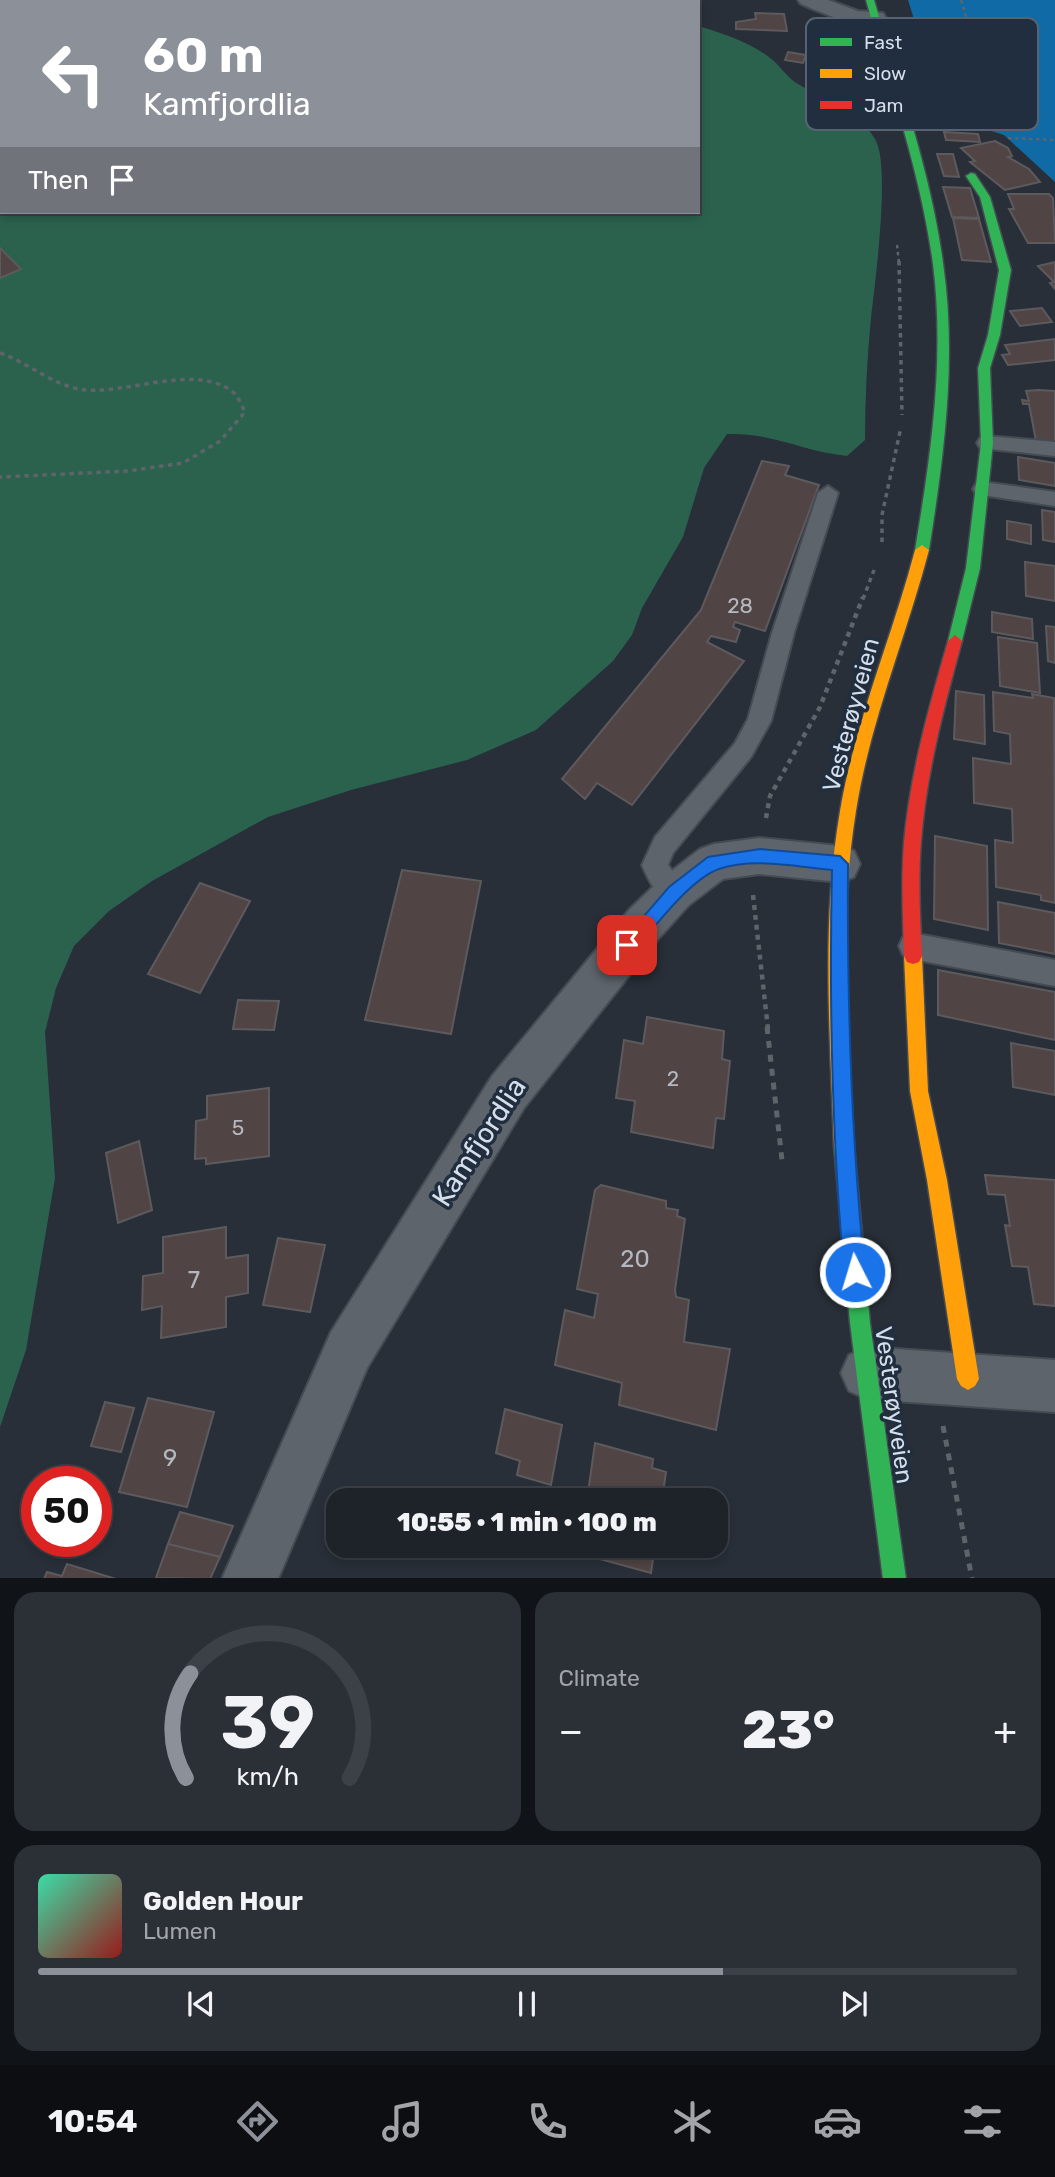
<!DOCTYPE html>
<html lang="en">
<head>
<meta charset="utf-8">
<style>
	body { margin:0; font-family:Rubik,sans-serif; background:#2b2f36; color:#f1f3f6; height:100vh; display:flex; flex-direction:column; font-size:26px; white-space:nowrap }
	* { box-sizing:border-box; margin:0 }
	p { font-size:23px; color:#a1a4a8 }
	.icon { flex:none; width:38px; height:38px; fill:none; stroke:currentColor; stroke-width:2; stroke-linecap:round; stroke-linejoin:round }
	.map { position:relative; height:1578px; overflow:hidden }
	.drawer { display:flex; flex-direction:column; gap:14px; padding:14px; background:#101317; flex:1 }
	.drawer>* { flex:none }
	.hud { position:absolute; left:0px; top:0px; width:700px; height:214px; box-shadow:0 4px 10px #0003,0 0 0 2px #3c4047; background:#8c9099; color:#fff; overflow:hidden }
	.speed { position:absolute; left:21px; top:1466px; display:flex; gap:14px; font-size:35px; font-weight:700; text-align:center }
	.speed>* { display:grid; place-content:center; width:91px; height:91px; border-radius:50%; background:#1e232a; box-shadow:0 4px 10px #0003,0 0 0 2px #3c4047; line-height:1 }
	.speed .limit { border:10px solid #d22; background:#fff; color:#111 }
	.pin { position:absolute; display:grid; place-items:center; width:60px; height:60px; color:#fff; margin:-30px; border-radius:14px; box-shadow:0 4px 10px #0006 }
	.me { position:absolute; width:77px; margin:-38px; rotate:355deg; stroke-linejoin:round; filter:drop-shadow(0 0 5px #0008) }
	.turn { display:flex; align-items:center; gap:24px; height:147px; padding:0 28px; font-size:32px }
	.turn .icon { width:91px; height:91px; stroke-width:2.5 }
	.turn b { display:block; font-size:49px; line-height:60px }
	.then { display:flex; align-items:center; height:66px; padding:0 28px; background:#0003; gap:14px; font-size:26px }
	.big { font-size:52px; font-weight:800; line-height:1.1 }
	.drawer .widget { flex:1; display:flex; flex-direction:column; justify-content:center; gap:10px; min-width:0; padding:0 24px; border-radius:21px; background:#2b2f36 }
	.drawer .dial { align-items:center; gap:0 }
	.dial svg { height:182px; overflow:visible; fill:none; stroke:#3c4047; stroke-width:7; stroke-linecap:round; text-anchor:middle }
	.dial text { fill:#f1f3f6; stroke:none }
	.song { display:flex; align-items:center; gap:21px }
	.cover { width:84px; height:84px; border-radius:10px; background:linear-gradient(135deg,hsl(160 70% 55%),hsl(0 70% 35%)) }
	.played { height:7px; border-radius:4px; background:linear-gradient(90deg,#8c9099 70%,#3c4047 70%) }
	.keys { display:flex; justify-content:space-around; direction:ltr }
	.heat { display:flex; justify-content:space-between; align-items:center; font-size:38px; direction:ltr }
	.drawer .tiles { flex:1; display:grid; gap:14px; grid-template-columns:1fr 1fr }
	.widget:last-child { grid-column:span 2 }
	.trip { position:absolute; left:326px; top:1488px; width:402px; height:70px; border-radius:21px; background:#1e232a; box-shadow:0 4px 10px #0003,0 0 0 2px #3c4047; font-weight:800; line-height:70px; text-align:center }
	.dock { display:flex; height:112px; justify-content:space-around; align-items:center; background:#0c0e11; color:#a1a4a8 }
	.dock .icon { width:49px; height:49px }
	.dock .selected { color:#8c9099 }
	.dock b { font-size:32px; color:#f1f3f6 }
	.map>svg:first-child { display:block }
	.forest { fill:#2b624e }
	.water { fill:#0f6aa5 }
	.building { fill:#514444; stroke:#5d5a5d; stroke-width:2 }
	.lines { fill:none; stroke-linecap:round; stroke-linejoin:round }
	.lane-casing { stroke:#454b53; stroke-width:4 }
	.street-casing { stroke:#454b53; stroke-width:4 }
	.fast-casing { stroke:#454b53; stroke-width:3 }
	.slow-casing { stroke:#454b53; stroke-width:3 }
	.jam-casing { stroke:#454b53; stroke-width:3 }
	.path-far3 { stroke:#5f646a; stroke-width:2.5; stroke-dasharray:3.5 3.5; stroke-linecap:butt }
	.path-far2 { stroke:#5f646a; stroke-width:3.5; stroke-dasharray:4.5 4.5; stroke-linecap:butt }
	.path-far1 { stroke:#5f646a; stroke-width:4.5; stroke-dasharray:5 5; stroke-linecap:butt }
	.path { stroke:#5f646a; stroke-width:5; stroke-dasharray:7 7; stroke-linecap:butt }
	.lane { fill:#5e646b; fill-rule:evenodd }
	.street { fill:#5e646b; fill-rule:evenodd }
	.fast { fill:#30b455; fill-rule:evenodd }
	.slow { fill:#ff9f0a; fill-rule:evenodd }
	.jam { fill:#e5322d; fill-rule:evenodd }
	.route { fill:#1a73e8; stroke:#114b97; stroke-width:2 }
	.labels { text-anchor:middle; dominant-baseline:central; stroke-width:7; stroke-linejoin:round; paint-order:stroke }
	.number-label { font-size:21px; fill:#b4b8c0 }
	.street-label { font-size:24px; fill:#d5dee9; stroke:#212e3f }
	.near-number-label { font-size:24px; fill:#b4b8c0 }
	.near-street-label { font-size:28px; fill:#d5dee9; stroke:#212e3f }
	.key { fill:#212e3f; stroke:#576372; stroke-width:2 }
	.key-label { font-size:19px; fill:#d5dee9 }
</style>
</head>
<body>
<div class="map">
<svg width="1055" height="1579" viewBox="0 0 1055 1579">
	<rect width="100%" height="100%" fill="#282f38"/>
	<path class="forest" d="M0 0 447 2H2V212H698V26C725 34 753 43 775 62 783 70 788 78 798 84 825 100 857 109 875 139 891 165 875 282 871 318 867 358 865 399 865 440L847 456C801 451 775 433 727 434L704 468 683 537 642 608 632 635 613 661 536 730 467 760 351 790 268 817 152 881 109 911 74 946 56 988 45 1032 55 1178 26 1350 0 1427Z"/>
	<polygon class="water" points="908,0 1055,0 1055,182 1004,135 944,116"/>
	<g class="building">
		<polygon points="755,13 784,14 787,31 736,29 736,22 756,19"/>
		<polygon points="788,52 806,55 803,63 785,60"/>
		<polygon points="944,132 978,134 980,142 946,140"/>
		<polygon points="995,141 1008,148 1012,156 1008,157 1029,169 1040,182 1005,190 970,162 975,161 961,148"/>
		<polygon points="937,154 953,154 959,177 944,176"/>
		<polygon points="943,187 970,188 979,218 952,217"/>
		<polygon points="1008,194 1049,194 1053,198 1055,243 1028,243 1009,209 1014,209"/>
		<polygon points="953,218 979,219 991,262 962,260"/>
		<polygon points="0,248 21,269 0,278"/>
		<polygon points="1055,262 1055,289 1050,283 1054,282 1038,266"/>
		<polygon points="1042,308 1052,322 1020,326 1010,311"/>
		<polygon points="1055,339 1055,360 1008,365 1002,355 1010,354 1005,345"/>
		<polygon points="1038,390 1055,391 1055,442 1036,441 1029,404 1023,404 1022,400 1029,401 1026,391"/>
		<polygon points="1018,457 1055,463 1055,486 1019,480"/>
		<polygon points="762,461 789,466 785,475 819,485 765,631 735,622 733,627 740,630 736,642 711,636 707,642 744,661 632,805 597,783 585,799 562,779 701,610"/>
		<polygon points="1042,510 1055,512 1055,542 1043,540"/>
		<polygon points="1007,521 1031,525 1031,544 1007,539"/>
		<polygon points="1025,562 1055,566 1055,601 1026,596"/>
		<polygon points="992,612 1032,619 1033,639 992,632"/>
		<polygon points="1046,626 1055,627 1055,663 1048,661"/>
		<polygon points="998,637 1037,643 1040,693 1000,686"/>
		<polygon points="956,691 984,695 985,744 954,739"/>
		<polygon points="993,692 1033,698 1032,694 1054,698 1055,903 1041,900 1041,895 996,887 995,840 1013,843 1012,809 974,803 973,758 1011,764 1010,734 994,731"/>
		<polygon points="935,836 987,846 988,930 934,919"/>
		<polygon points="402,870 481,881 451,1034 365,1020"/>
		<polygon points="200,883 250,901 200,993 148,974"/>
		<polygon points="998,902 1055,913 1055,954 999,943"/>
		<polygon points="938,970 1055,992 1055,1040 938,1015"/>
		<polygon points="238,1000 279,1001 274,1030 233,1029"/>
		<polygon points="647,1017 724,1031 722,1059 730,1061 724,1119 716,1118 713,1148 631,1132 635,1101 616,1098 624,1040 643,1044"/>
		<polygon points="1011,1043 1055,1051 1055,1095 1013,1087"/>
		<polygon points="269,1088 269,1156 206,1164 206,1158 195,1159 196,1121 207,1119 207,1096"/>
		<polygon points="139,1141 152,1210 118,1223 106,1153"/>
		<polygon points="985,1175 1055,1180 1055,1306 1034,1304 1028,1267 1012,1266 1005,1225 1010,1226 1005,1195 988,1194"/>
		<polygon points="601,1185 666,1201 666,1208 678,1210 677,1216 685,1219 675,1290 676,1297 689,1300 684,1342 730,1349 716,1430 619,1405 622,1383 555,1365 565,1310 594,1318 598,1294 577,1289 595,1190"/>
		<polygon points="226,1227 226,1258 248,1255 248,1293 226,1297 226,1327 161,1338 162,1306 142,1310 143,1276 163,1273 163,1237"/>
		<polygon points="278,1238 325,1245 310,1312 263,1305"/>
		<polygon points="148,1398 214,1412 187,1507 119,1492"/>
		<polygon points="105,1402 134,1408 121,1452 91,1446"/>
		<polygon points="505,1409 562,1425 551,1485 517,1475 520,1461 496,1453"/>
		<polygon points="595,1443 653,1459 652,1468 666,1472 662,1500 587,1500"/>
		<polygon points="180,1512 233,1526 220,1557 168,1544"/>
		<polygon points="168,1544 220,1557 210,1579 156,1578"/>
		<polygon points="580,1545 655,1545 651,1573 578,1553"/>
		<polygon points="67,1564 116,1579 44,1579 47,1572 62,1576"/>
	</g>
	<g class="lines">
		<defs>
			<g id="lane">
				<polygon points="987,436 1055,442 1055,456 980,448 977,443 980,438"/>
				<polygon points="983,482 1055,492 1055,506 976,494 973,489 976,484"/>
				<path d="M828 486 838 493 794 633 771 721 751 757 673 853 668 865 688 892 684 900 675 904C657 897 649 882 642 865L655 837 735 743 748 719 772 633 818 493Z"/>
				<polygon points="912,933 1055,960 1055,986 912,959 903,955 899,946 903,937"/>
			</g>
			<g id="street">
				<path d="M798 0H828L858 11 883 13 886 18C872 36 818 11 801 4Z"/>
				<polygon points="759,838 840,846 854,851 860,864 854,877 840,882 759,874 723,879 689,905 659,938 524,1108 367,1368 278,1579 222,1579 331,1332 492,1076 629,910 661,879 700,849 714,844"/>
				<polygon points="867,1347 1055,1360 1055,1412 867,1399 849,1391 841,1373 849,1355"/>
			</g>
			<g id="fast">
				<path d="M866 0H874C900 87 931 173 943 263 957 359 944 455 929 550L922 555 915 550C931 455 945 359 933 264 921 174 890 87 866 0Z"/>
				<polygon points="971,173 975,174 990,197 1011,270 1000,335 990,368 993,443 980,568 962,641 955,647 948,641 966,568 981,443 978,368 988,335 999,270 980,197 966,176"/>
				<polygon points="844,1136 851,1139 854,1146 870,1323 906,1579 883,1579 850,1323 834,1146 837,1139"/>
			</g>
			<g id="slow">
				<path d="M922 545 929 550C906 638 870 721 856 811 838 922 848 1035 854 1146L851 1153 844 1156 837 1153 834 1146C830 1035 821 921 840 811 855 721 892 638 915 550Z"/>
				<polygon points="913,948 919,950 922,956 928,1091 947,1180 979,1379 975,1386 968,1390 961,1386 957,1379 927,1180 910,1091 904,956 907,950"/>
			</g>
			<path id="jam" d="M955 635 962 641C944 707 926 774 921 842 918 880 920 918 922 956L919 962 913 964 907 962 904 956C903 918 901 880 904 842 910 774 929 707 948 641Z"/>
		</defs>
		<use href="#lane" class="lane-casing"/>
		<use href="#street" class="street-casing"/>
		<use href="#fast" class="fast-casing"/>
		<use href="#slow" class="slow-casing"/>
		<use href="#jam" class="jam-casing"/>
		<g class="path-far3">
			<polyline points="961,0 970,30"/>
			<polyline points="1008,138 1055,140"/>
			<polyline points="897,245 899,263"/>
		</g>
		<g class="path-far2">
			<polyline points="899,261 902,415"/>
			<path d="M0 353C27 362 51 384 79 389 123 397 197 361 234 393 239 398 242 406 245 412L220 441 183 463 128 471 0 477"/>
			<polyline points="882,542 882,515 901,427"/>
			<polyline points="863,599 874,570"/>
		</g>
		<g class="path-far1">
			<polyline points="766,818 770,796 820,707 863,597"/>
			<polyline points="753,895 768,1029"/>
		</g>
		<g class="path">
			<polyline points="767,1027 782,1160"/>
			<polyline points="943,1426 972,1579"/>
		</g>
		<use href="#lane" class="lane"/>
		<use href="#street" class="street"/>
		<use href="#fast" class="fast"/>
		<use href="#slow" class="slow"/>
		<use href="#jam" class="jam"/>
	</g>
	<path class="route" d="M760 849 840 856 848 864C847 1000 851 1136 865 1272L862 1279 855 1282 847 1279 844 1272C832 1138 829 1005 832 870 797 867 753 857 719 869 690 879 654 928 634 951H621L619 945 669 887 708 857Z"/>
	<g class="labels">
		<g class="number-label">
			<text x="740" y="605">28</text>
			<text x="673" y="1078">2</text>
			<text x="238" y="1127">5</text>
		</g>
		<g class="street-label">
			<text transform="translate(851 715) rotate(-75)">Vesterøyveien</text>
			<text transform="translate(894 1405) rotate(82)">Vesterøyveien</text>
		</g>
		<g class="near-number-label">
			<text x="635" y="1259">20</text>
			<text x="194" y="1280">7</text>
			<text x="170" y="1458">9</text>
		</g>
		<g class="near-street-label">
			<text transform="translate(479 1142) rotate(-57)">Kamfjordlia</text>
		</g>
	</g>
	<rect x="806" y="18" width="232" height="112" rx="10" class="key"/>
	<rect x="820" y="38" width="32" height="8" fill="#30b455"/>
	<rect x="820" y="69" width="32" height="9" fill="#ff9f0a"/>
	<rect x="820" y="101" width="32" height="8" fill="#e5322d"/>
	<g class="key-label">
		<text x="864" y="49">Fast</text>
		<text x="864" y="80">Slow</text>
		<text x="864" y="112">Jam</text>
	</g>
</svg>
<div class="speed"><div class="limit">50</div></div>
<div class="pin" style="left:627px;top:945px;background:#d93025"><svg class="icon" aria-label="arrive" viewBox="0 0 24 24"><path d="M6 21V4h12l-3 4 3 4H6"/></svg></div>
<svg class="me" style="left:855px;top:1272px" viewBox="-20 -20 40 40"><circle r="17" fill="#1a73e8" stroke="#fff" stroke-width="3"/><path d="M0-11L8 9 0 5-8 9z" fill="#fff"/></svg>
<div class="trip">10:55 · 1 min · 100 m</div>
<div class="hud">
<div class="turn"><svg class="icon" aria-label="left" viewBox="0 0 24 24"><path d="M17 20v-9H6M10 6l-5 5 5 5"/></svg><div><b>60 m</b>Kamfjordlia</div></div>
<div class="then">Then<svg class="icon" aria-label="arrive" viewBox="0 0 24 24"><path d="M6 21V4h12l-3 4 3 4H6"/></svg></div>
</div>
</div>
<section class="drawer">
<div class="tiles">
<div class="widget dial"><svg viewBox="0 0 100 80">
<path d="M14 69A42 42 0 1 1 86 69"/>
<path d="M14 69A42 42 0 0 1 16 23" stroke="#8c9099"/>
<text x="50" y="56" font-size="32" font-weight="700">39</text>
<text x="50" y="72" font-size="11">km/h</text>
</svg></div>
<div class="widget"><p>Climate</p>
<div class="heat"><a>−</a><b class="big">23°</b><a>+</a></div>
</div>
<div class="widget">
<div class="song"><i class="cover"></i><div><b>Golden Hour</b><p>Lumen</p></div></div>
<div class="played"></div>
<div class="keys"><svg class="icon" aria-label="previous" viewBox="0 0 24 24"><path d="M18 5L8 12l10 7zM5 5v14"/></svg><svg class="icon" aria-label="pause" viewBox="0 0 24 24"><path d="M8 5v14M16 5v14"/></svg><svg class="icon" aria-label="next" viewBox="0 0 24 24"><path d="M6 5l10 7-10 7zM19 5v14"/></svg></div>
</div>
</div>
</section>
<nav class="dock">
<b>10:54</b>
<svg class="icon selected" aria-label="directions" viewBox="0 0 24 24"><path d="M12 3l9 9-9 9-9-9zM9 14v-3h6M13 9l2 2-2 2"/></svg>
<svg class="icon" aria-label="music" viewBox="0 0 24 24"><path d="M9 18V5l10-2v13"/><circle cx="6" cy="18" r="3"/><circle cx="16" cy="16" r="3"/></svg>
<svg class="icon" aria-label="phone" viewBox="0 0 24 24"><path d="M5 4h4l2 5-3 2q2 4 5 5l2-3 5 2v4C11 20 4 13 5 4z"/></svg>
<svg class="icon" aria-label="climate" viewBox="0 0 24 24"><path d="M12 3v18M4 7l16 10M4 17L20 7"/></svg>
<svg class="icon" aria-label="car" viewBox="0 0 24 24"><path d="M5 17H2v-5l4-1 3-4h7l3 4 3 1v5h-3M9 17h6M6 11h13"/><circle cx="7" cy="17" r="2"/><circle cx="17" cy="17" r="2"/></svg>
<svg class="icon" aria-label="filters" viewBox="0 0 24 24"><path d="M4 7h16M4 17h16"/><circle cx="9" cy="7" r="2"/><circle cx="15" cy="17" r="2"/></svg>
</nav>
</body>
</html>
